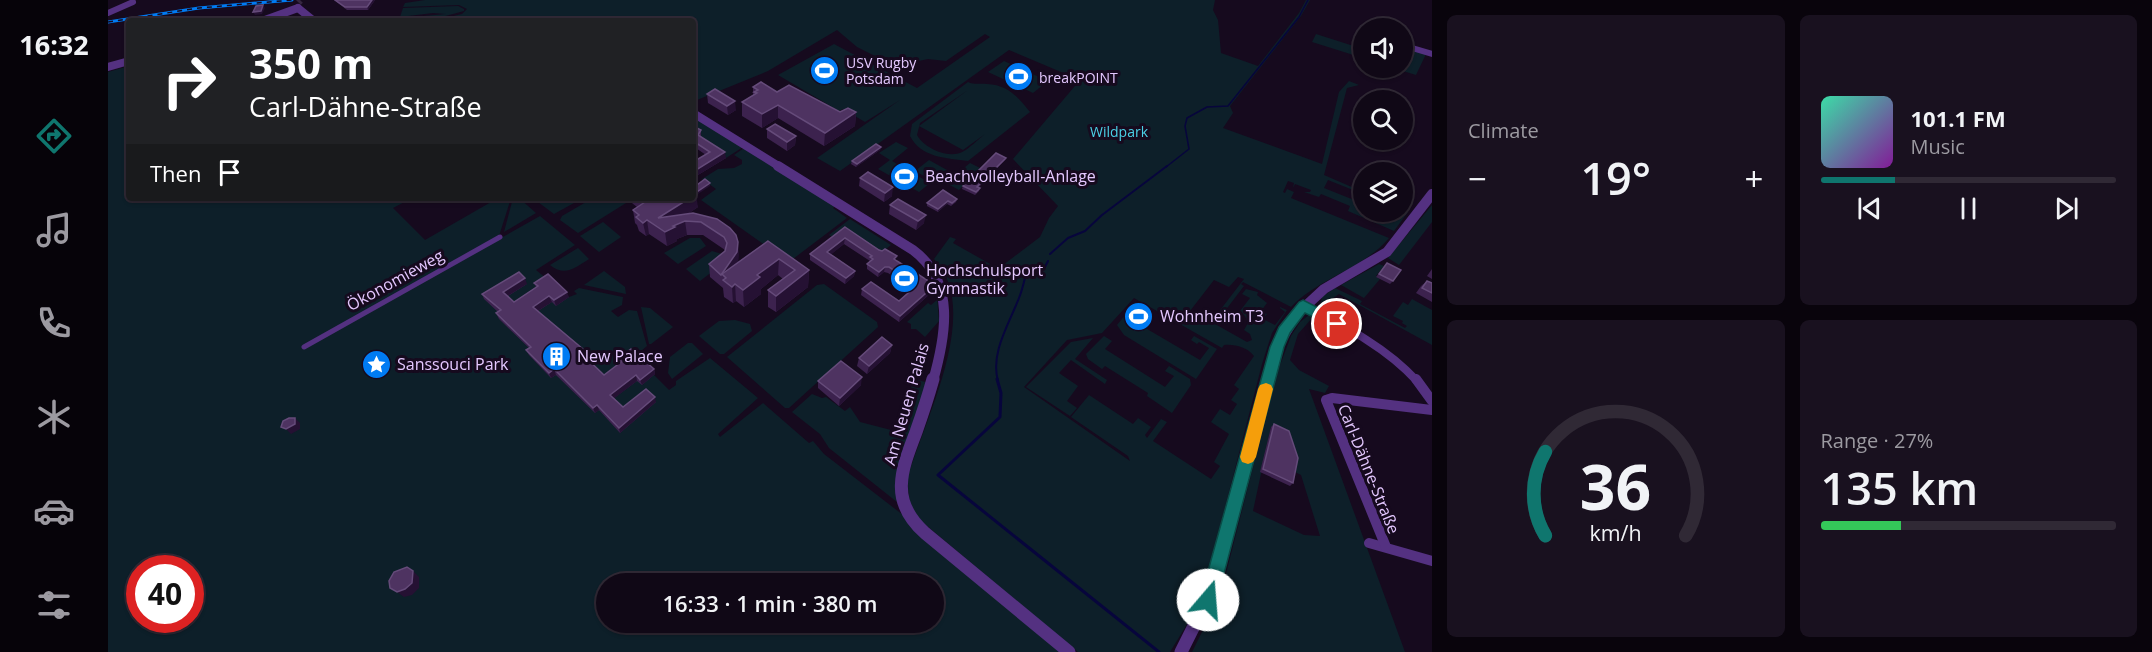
<!DOCTYPE html>
<html lang="en">
<head>
<meta charset="utf-8">
<style>
	body { margin:0; font-family:"Open Sans",sans-serif; background:#19111f; color:#f1f3f6; height:100vh; display:flex; flex-direction:column; font-size:22px; white-space:nowrap }
	* { box-sizing:border-box; margin:0 }
	p { font-size:20px; color:#9c9aa1 }
	.icon { flex:none; width:33px; height:33px; fill:none; stroke:currentColor; stroke-width:2; stroke-linecap:round; stroke-linejoin:round }
	.map { position:relative; flex:1; overflow:hidden }
	.drawer { display:flex; flex-direction:column; gap:15px; padding:15px; background:#09040c; width:720px }
	.drawer>* { flex:none }
	.top-card { position:absolute; left:18px; top:18px; width:570px; height:183px; border-radius:6px; box-shadow:0 2px 4px #0004,0 0 0 2px #302935; background:#202124; color:#fff; overflow:hidden }
	.buttons { position:absolute; left:1245px; top:18px; display:grid; gap:12px }
	.buttons a { display:grid; place-items:center; width:60px; height:60px; border-radius:50%; background:#100816; box-shadow:0 2px 4px #0004,0 0 0 2px #302935; font-size:30px }
	.speed { position:absolute; left:18px; top:555px; display:flex; gap:12px; font-size:30px; font-weight:700; text-align:center }
	.speed>* { display:grid; place-content:center; width:78px; height:78px; border-radius:50%; background:#100816; box-shadow:0 2px 4px #0004,0 0 0 2px #302935; line-height:1 }
	.speed .limit { border:9px solid #d22; background:#fff; color:#111 }
	.pin { position:absolute; display:grid; place-items:center; width:51px; height:51px; color:#fff; margin:-26px; border:3px solid #fff; border-radius:50%; box-shadow:0 2px 6px #0007 }
	.me { position:absolute; width:66px; margin:-33px; rotate:18deg; stroke-linejoin:round; filter:drop-shadow(0 0 4px #0008) }
	.turn { display:flex; align-items:center; gap:21px; height:126px; padding:0 24px; font-size:27px }
	.turn .icon { width:78px; height:78px; stroke-width:2.5 }
	.turn b { display:block; font-size:42px; line-height:51px }
	.then { display:flex; align-items:center; height:57px; padding:0 24px; background:#0003; gap:12px; font-size:22px }
	.big { font-size:45px; font-weight:600; line-height:1.1 }
	.drawer .card { flex:1; display:flex; flex-direction:column; justify-content:center; gap:9px; min-width:0; padding:0 21px; border-radius:9px; background:#19111f }
	.drawer .dial { align-items:center; gap:0 }
	.dial svg { height:156px; overflow:visible; fill:none; stroke:#302935; stroke-width:7; stroke-linecap:round; text-anchor:middle }
	.dial text { fill:#f1f3f6; stroke:none }
	.song { display:flex; align-items:center; gap:18px }
	.cover { width:72px; height:72px; border-radius:9px; background:linear-gradient(135deg,hsl(160 70% 55%),hsl(290 70% 35%)) }
	.played { height:6px; border-radius:3px; background:linear-gradient(90deg,#0f766e 25%,#302935 25%) }
	.keys { display:flex; justify-content:space-around; direction:ltr }
	.heat { display:flex; justify-content:space-between; align-items:center; font-size:33px; direction:ltr }
	.charge { height:9px; border-radius:4px; background:linear-gradient(90deg,#34c759 27%,#302935 0) }
	.drawer .tiles { flex:1; display:grid; gap:15px; grid-template-columns:repeat(2,1fr) }
	.trip { position:absolute; left:488px; top:573px; width:348px; height:60px; border-radius:30px; background:#100816; box-shadow:0 2px 4px #0004,0 0 0 2px #302935; font-weight:600; line-height:60px; text-align:center }
	main { display:flex; flex:1; min-height:0 }
	.tabs { display:flex; flex-direction:column; width:108px; justify-content:space-around; align-items:center; background:#060309; color:#9c9aa1 }
	.tabs .icon { width:42px; height:42px }
	.tabs .current { color:#0f766e }
	.tabs b { font-size:27px; color:#f1f3f6 }
	.map>svg:first-child { display:block }
	.green { fill:#0d1f29; fill-rule:evenodd }
	.lines { fill:none; stroke-linecap:round; stroke-linejoin:round }
	.stream-far2 { stroke:#07053c; stroke-width:1.5 }
	.stream-far1 { stroke:#07053c; stroke-width:2 }
	.stream { stroke:#07053c; stroke-width:3 }
	.tertiary-tunnel { stroke:#352640; stroke-width:8; stroke-dasharray:8 4; stroke-linecap:butt }
	.pedestrian { stroke:#543181; stroke-width:5 }
	.minor-far2 { stroke:#543181; stroke-width:6 }
	.minor-far1 { stroke:#543181; stroke-width:8 }
	.minor { stroke:#543181; stroke-width:10 }
	.tertiary-far2 { stroke:#543181; stroke-width:8 }
	.tertiary-far1 { stroke:#543181; stroke-width:10 }
	.tertiary { stroke:#543181; stroke-width:13 }
	.rail-casing { stroke:#007bf3; stroke-width:3 }
	.rail { stroke:#160a1e; stroke-width:1.5; stroke-dasharray:5; stroke-linecap:butt }
	.wall { fill:#3c224e }
	.shaded-wall { fill:#251133 }
	.building { fill:#4e3361; stroke:#654b7a; stroke-width:1.5 }
	.route { fill:#0f766e; stroke:#0a4d48; stroke-width:1.5 }
	.slow { fill:#f59e0b }
	.labels { text-anchor:middle; dominant-baseline:central; stroke-width:6; stroke-linejoin:round; paint-order:stroke }
	.far-poi-label { font-size:14px; fill:#e4c8ff; stroke:#160a1e; text-anchor:start }
	.far-park-label { font-size:14px; fill:#4bd1e7; stroke:#160a1e }
	.poi-label { font-size:16px; fill:#e4c8ff; stroke:#160a1e; text-anchor:start }
	.street-label { font-size:16px; fill:#e4c8ff; stroke:#160a1e }
</style>
</head>
<body>
<main>
<nav class="tabs">
<b>16:32</b>
<svg class="icon current" aria-label="directions" viewBox="0 0 24 24"><path d="M12 3l9 9-9 9-9-9zM9 14v-3h6M13 9l2 2-2 2"/></svg>
<svg class="icon" aria-label="music" viewBox="0 0 24 24"><path d="M9 18V5l10-2v13"/><circle cx="6" cy="18" r="3"/><circle cx="16" cy="16" r="3"/></svg>
<svg class="icon" aria-label="phone" viewBox="0 0 24 24"><path d="M5 4h4l2 5-3 2q2 4 5 5l2-3 5 2v4C11 20 4 13 5 4z"/></svg>
<svg class="icon" aria-label="climate" viewBox="0 0 24 24"><path d="M12 3v18M4 7l16 10M4 17L20 7"/></svg>
<svg class="icon" aria-label="car" viewBox="0 0 24 24"><path d="M5 17H2v-5l4-1 3-4h7l3 4 3 1v5h-3M9 17h6M6 11h13"/><circle cx="7" cy="17" r="2"/><circle cx="17" cy="17" r="2"/></svg>
<svg class="icon" aria-label="filters" viewBox="0 0 24 24"><path d="M4 7h16M4 17h16"/><circle cx="9" cy="7" r="2"/><circle cx="15" cy="17" r="2"/></svg>
</nav>
<div class="map">
<svg width="1324" height="652" viewBox="0 0 1324 652">
	<rect width="100%" height="100%" fill="#160a1e"/>
	<g class="green">
		<path d="M317 0H1107L1105 10 1110 20 1113 53 1150 66 1191 13 1198 0H1202L1193 16 1122 106 1125 113 1115 128 1214 164 1231 92 1241 81 1251 85 1239 88 1216 175 1253 191 1250 196V192L1220 180 1216 188 1246 200 1248 196 1255 199 1256 212H1275L1287 217 1295 209 1300 212 1286 231 1240 211 1242 206 1213 194 1211 197 1196 192H1202L1203 190 1187 184 1185 188 1186 183 1180 181 1175 192 1177 193 1179 189 1186 192 1183 198 1281 238C1255 269 1211 278 1183 307L1135 282 1133 284 1136 286 1107 324 1139 342 1144 340 1142 334 1136 330 1140 323 1137 316 1132 311 1142 298 1134 294 1138 289 1150 292 1149 295 1159 303 1153 311 1159 314 1155 319 1167 325 1177 312 1172 308V307L1179 310 1164 333 1154 364 1105 554 1089 608 1062 652H970L813 521C800 506 800 495 800 476 817 419 875 309 826 259L842 237 848 239 845 243 884 265H895L932 237 941 218 950 206 905 159 972 80 901 50 732 171 709 158 792 100 757 122 735 109 731 111 670 75 726 44 809 88 882 37 877 34 838 61 820 59 787 66 749 47 729 30 660 71 589 100 585 104V21H324L354 14 359 9 351 5 295 7 297 3ZM1130 277 1136 279 1103 322 1082 311 1106 280 1121 287ZM1026 298 1114 348 1116 345C1127 344 1139 347 1146 356L1126 385 1131 389 1123 400 1129 404 1122 415 1112 409 1103 422 1121 434 1106 462 1112 466 1103 479 1045 441 1059 422 1053 419 1039 438 1037 435 1043 427 1030 418 1025 424 981 395 963 417 1020 456 1022 461 916 387 959 340 994 333Z"/>
		<polygon points="350,6 356,9 356,11 319,21 291,21 293,18 338,14 325,13 292,17 295,8"/>
		<polygon points="1208,34 1255,49 1255,58 1204,42"/>
		<polygon points="1295,47 1318,54 1308,75 1285,68 1294,68"/>
		<polygon points="896,61 940,81 925,93 880,72"/>
		<path d="M21 66V198H304L285 208 317 240 390 198H403L391 236 393 238 432 216 467 245 428 270 461 297 469 294 466 291 471 288 515 297 514 305 503 311 510 317 521 310 529 311 539 346 533 351 529 348 525 354 561 390 568 385V381L602 358 650 398 610 434 612 437 655 403 701 443 705 441 716 454 795 515 953 652H0V72ZM32 568H82V620H32ZM498 584H825V622H498Z"/>
		<path d="M860 82C866 85 872 83 879 84 900 85 910 97 922 112L860 161C839 158 813 158 802 136L804 124ZM860 90 811 126 855 150 877 134C871 139 860 149 856 151 841 160 816 148 809 135L812 123Z"/>
		<polygon points="585,116 635,147 618,158 585,130"/>
		<polygon points="788,142 800,148 784,161 822,183 811,192 770,169 782,160 771,153"/>
		<polygon points="636,148 727,206 725,208 739,218 681,262 593,200 608,189 594,179 610,169 626,168 634,164 634,160 626,155"/>
		<polygon points="821,160 839,170 825,181 807,171"/>
		<polygon points="862,163 872,168 851,190 838,183"/>
		<polygon points="405,198 411,198 428,213 396,232"/>
		<polygon points="428,198 475,198 446,214 426,199"/>
		<polygon points="485,198 526,198 470,233 452,220 454,216"/>
		<polygon points="1324,205 1324,222 1291,265 1280,258"/>
		<polygon points="742,219 783,245 774,252 728,239 721,235"/>
		<polygon points="495,222 513,237 491,252 472,236"/>
		<polygon points="582,238 592,238 598,246 570,264 556,253"/>
		<path d="M470 248 481 259C467 268 457 277 442 265Z"/>
		<polygon points="604,251 614,254 613,265 592,281 578,269"/>
		<polygon points="1271,264 1276,266 1268,276 1272,279 1256,298 1233,285"/>
		<polygon points="496,271 517,287 518,294 476,285"/>
		<polygon points="716,284 769,322 770,327 681,408 677,408 619,357 709,285"/>
		<polygon points="1227,288 1254,301 1252,304 1297,328 1299,326 1294,323 1295,321 1285,316 1295,302 1300,305 1304,299 1324,310 1324,345 1231,294 1212,307 1214,297"/>
		<polygon points="829,296 831,321 817,337 808,329 803,329 803,324 799,322 820,303 823,305 829,300"/>
		<polygon points="533,307 542,308 565,327 543,344 541,344"/>
		<polygon points="1023,308 1028,311 1022,319 1092,360 1101,348 1091,342 1089,344 1083,340 1086,336 1109,349 1088,379 1016,335 1009,325"/>
		<path d="M1201 315 1206 316 1190 334 1182 360 1191 370 1221 386 1217 393 1201 389 1297 652H1084L1109 602 1121 607 1123 603 1113 593 1169 373 1183 336 1192 322ZM1163 427 1185 471 1193 475 1212 536 1196 535 1145 511Z"/>
		<polygon points="627,320 642,324 644,331 616,354 612,354 591,336 611,321"/>
		<polygon points="996,336 1004,341 997,349 1057,387 1066,376 1057,371 1061,366 1082,379 1083,385 1064,413 1039,396 1040,393 997,366 994,369 980,359 978,354"/>
		<polygon points="985,338 967,359 999,380 997,384 963,360 951,373 970,386 959,401 969,408 962,416 918,387 963,342"/>
		<polygon points="580,343 584,343 595,354 564,379 560,373 562,357"/>
		<polygon points="806,379 821,383 788,481 789,502 721,448 712,434 684,412 704,394 714,398 718,397 737,411 742,407 752,422 787,431"/>
	</g>
	<g class="lines">
		<polyline class="stream-far2" points="1058,167 1081,149 1077,126 1079,118 1099,107 1120,106 1191,17 1200,0"/>
		<g class="stream-far1">
			<polyline points="942,254 960,238 977,231 994,215 1059,166"/>
			<path d="M890 381C882 353 901 324 911 298 915 288 917 277 920 266L937 267 940 261"/>
		</g>
		<polyline class="stream" points="889,379 893,393 892,417 830,475 1051,652"/>
		<polyline class="tertiary-tunnel" points="190,2 192,0"/>
		<polyline class="pedestrian" points="196,347 392,237"/>
		<g class="minor-far2">
			<polyline points="0,13 25,2"/>
			<polyline points="1294,45 1324,54"/>
		</g>
		<path class="minor-far1" d="M1195 305C1236 326 1277 346 1309 381"/>
		<g class="minor">
			<polyline points="1308,379 1324,401"/>
			<polyline points="1261,543 1324,561"/>
			<polyline points="1278,547 1218,400 1224,398 1324,410"/>
		</g>
		<g class="tertiary-far2">
			<polyline points="190,8 206,21"/>
			<polyline points="154,21 190,8"/>
			<polyline points="0,67 21,61"/>
			<polyline points="585,113 672,167"/>
		</g>
		<g class="tertiary-far1">
			<path d="M670 166 805 250C848 282 838 335 825 381"/>
			<polyline points="1160,381 1169,347 1189,314 1216,289 1279,252 1324,194"/>
		</g>
		<g class="tertiary">
			<path d="M825 379C820 397 814 415 808 432 793 471 781 501 817 533L961 652"/>
			<polyline points="1073,652 1103,592 1160,379"/>
		</g>
		<defs>
			<polyline id="rail" points="0,22 91,8 184,0"/>
		</defs>
		<use href="#rail" class="rail-casing"/>
		<use href="#rail" class="rail"/>
	</g>
	<g class="wall">
		<polygon points="226,0 267,0 260,10 239,10"/>
		<polygon points="645,87 669,92 732,112 748,112 747,126 716,146 670,118 654,128 634,116 634,102 645,95"/>
		<polygon points="599,94 628,110 620,115 600,103"/>
		<polygon points="585,126 593,130 593,137 618,158 585,178 585,162 598,155 585,146"/>
		<polygon points="659,129 688,136 687,145 679,151 659,138"/>
		<polygon points="773,147 772,150 748,167 743,164 744,161"/>
		<polygon points="898,158 897,160 871,187 872,188 871,191 867,195 854,189 855,186"/>
		<polygon points="752,178 784,196 776,202 751,186"/>
		<polygon points="523,198 585,198 590,207 581,213 630,242 630,262 660,241 701,270 700,287 668,312 660,307 660,290 675,279 670,275 653,289 653,294 636,307 628,301 625,303 616,297 615,288 602,277 601,264 617,251 617,250 595,235 579,235 569,239 569,241 559,246 541,234 538,236 531,231 529,225 527,223 525,210 529,207 524,203"/>
		<polygon points="849,199 848,202 843,206 839,204 830,212 819,206 819,203"/>
		<polygon points="782,205 816,223 808,230 781,214"/>
		<polygon points="737,227 788,261 825,291 791,322 753,295 754,289 791,301 804,289 780,273 776,272 770,277 759,269 759,264 762,261 736,244 723,254 747,271 746,276 737,284 702,260 702,254"/>
		<polygon points="1279,263 1285,281 1282,284 1268,277"/>
		<polygon points="1324,269 1324,279 1319,276"/>
		<polygon points="1319,281 1324,283 1324,302 1308,293 1313,286"/>
		<polygon points="426,283 461,297 448,306 444,302 430,311 477,354 476,355 496,375 511,364 510,359 546,369 547,374 534,385 529,381 506,398 515,407 548,402 512,433 491,410 487,413 448,375 443,378 421,355 418,350 421,348 391,319 388,313 390,312 376,299 374,294 419,284 400,296 406,302 428,287"/>
		<polygon points="784,345 782,353 759,374 749,366 751,358"/>
		<polygon points="710,381 753,385 731,406 710,388"/>
		<polygon points="1166,424 1185,483 1182,486 1152,472 1163,427"/>
	</g>
	<g class="shaded-wall">
		<polygon points="264,0 267,0 260,10 259,7"/>
		<polygon points="155,5 157,8 154,14 147,15 145,12"/>
		<polygon points="627,101 628,110 620,115 619,106"/>
		<polygon points="670,105 670,118 654,128 654,114"/>
		<polygon points="748,112 747,126 716,146 717,133"/>
		<polygon points="688,136 687,145 679,151 679,142"/>
		<polygon points="773,147 772,150 748,167 749,164"/>
		<polygon points="617,152 618,158 585,178 585,172"/>
		<polygon points="898,158 897,160 868,190 869,187"/>
		<polygon points="602,183 602,186 590,194 590,191"/>
		<polygon points="785,187 784,196 776,202 777,193"/>
		<polygon points="588,194 590,207 555,231 550,218 582,198 585,198 585,196"/>
		<polygon points="840,201 839,204 830,212 830,209"/>
		<polygon points="818,215 816,223 808,230 810,221"/>
		<polygon points="539,220 541,234 538,236 535,223"/>
		<polygon points="577,221 579,235 569,239 569,241 559,246 557,232 565,226"/>
		<polygon points="737,238 736,244 719,258 719,252"/>
		<polygon points="630,242 631,255 630,265 618,278 614,274"/>
		<polygon points="671,259 670,275 653,289 653,294 636,307 635,290 649,275"/>
		<polygon points="777,267 776,272 770,277 771,272"/>
		<polygon points="701,270 700,287 668,312 668,296"/>
		<polygon points="747,271 746,276 737,284 738,278"/>
		<polygon points="417,278 419,284 398,297 395,292"/>
		<polygon points="627,284 628,301 625,303 624,287"/>
		<polygon points="827,285 825,291 791,322 792,316"/>
		<polygon points="459,292 461,297 448,306 446,300"/>
		<polygon points="441,296 444,302 428,312 425,307"/>
		<polygon points="784,345 782,353 759,374 761,366"/>
		<polygon points="446,369 448,375 443,378 441,373"/>
		<polygon points="546,369 547,374 534,385 532,380"/>
		<polygon points="528,375 529,381 504,400 502,395"/>
		<polygon points="754,377 753,385 731,406 732,398"/>
		<polygon points="547,397 548,402 512,433 511,428"/>
		<polygon points="489,405 491,410 487,413 485,408"/>
		<polygon points="187,418 192,423 192,429 183,434 178,429"/>
		<polygon points="305,571 311,577 311,588 304,595 296,597 289,592"/>
	</g>
	<g class="building">
		<polygon points="227,0 264,0 259,7 237,7"/>
		<polygon points="155,5 153,11 145,12 148,6"/>
		<polygon points="653,82 669,92 681,85 732,112 740,108 748,112 717,133 670,105 654,114 634,102 649,93 646,92 650,90 645,87"/>
		<polygon points="607,89 627,101 619,106 599,94"/>
		<polygon points="667,124 688,136 679,142 659,129"/>
		<polygon points="585,126 593,130 590,135 617,152 585,172 585,162 602,152 585,141"/>
		<polygon points="768,144 773,147 749,164 744,161"/>
		<polygon points="888,153 898,158 869,187 872,188 868,192 855,186"/>
		<polygon points="760,172 785,187 777,193 752,178"/>
		<polygon points="597,179 602,183 590,191 585,188"/>
		<polygon points="835,190 849,199 844,203 840,201 830,209 819,203"/>
		<polygon points="532,198 582,198 550,218 585,213 609,219 622,228 628,235 630,242 629,252 613,275 601,264 617,251 619,243 616,237 593,222 577,221 565,226 567,227 557,232 539,220 535,223 528,217 531,215 525,210 537,202"/>
		<polygon points="790,199 818,215 810,221 782,205"/>
		<polygon points="737,227 771,250 774,251 777,249 789,256 786,259 789,261 827,285 792,316 754,289 763,282 791,301 809,285 781,267 777,267 771,272 759,264 765,259 762,257 764,256 737,238 719,252 747,271 738,278 702,254"/>
		<polygon points="660,241 701,270 668,296 660,290 687,270 671,259 649,275 652,277 635,290 627,284 624,287 615,280 618,278 614,274"/>
		<polygon points="1279,263 1293,270 1285,281 1271,274"/>
		<polygon points="411,272 417,278 395,292 406,302 430,286 426,283 440,274 459,292 446,300 441,296 425,307 475,349 471,351 496,375 513,362 510,359 523,349 546,369 532,380 528,375 502,395 515,407 538,389 547,397 511,428 489,405 485,408 446,369 441,373 418,350 423,347 388,313 393,310 374,294"/>
		<polygon points="1319,281 1324,283 1324,293 1314,288"/>
		<polygon points="774,337 784,345 761,366 751,358"/>
		<polygon points="733,361 754,377 732,398 710,381"/>
		<polygon points="181,418 187,418 187,424 178,429 173,427 175,421"/>
		<polygon points="1166,424 1181,431 1190,458 1185,483 1155,469"/>
		<polygon points="299,567 305,571 304,583 297,589 289,592 282,588 281,581 286,572"/>
	</g>
	<polygon class="route" points="1195,300 1234,320 1236,324 1229,329 1197,313 1182,333 1176,347 1109,600 1107,606 1100,609 1094,606 1092,600 1162,347 1171,327 1191,302"/>
	<polygon class="slow" points="1158,383 1163,385 1165,389 1148,457 1145,462 1140,464 1134,462 1132,457 1150,389 1152,385"/>
	<defs>
		<symbol id="stadium-disc" viewBox="-11 -11 22 22"><circle r="9.5" fill="#007bf3" stroke="#160a1e"/><path d="M0-5a6.5 5 0 1 0 0 10a6.5 5 0 1 0 0-10ZM-3.5-1.8h7v3.6h-7Z" fill="#fff"/></symbol>
		<symbol id="building-disc" viewBox="-11 -11 22 22"><circle r="9.5" fill="#007bf3" stroke="#160a1e"/><path d="M-4-6H4V6H1V3H-1V6H-4ZM-2.5-4.3h1.7v1.8h-1.7ZM.8-4.3h1.7v1.8H.8ZM-2.5-1h1.7V.8h-1.7ZM.8-1h1.7V.8H.8Z" fill="#fff"/></symbol>
		<symbol id="sight-disc" viewBox="-11 -11 22 22"><circle r="9.5" fill="#007bf3" stroke="#160a1e"/><path d="M0-6L1.8-2.2L6-1.7L2.9 1.2L3.7 5.4L0 3.3L-3.7 5.4L-2.9 1.2L-6-1.7L-1.8-2.2Z" fill="#fff"/></symbol>
	</defs>
	<g fill-rule="evenodd">
		<use href="#stadium-disc" x="700" y="54" width="33" height="33"/>
		<use href="#stadium-disc" x="894" y="60" width="33" height="33"/>
		<use href="#stadium-disc" x="780" y="160" width="33" height="33"/>
		<use href="#stadium-disc" x="780" y="262" width="33" height="33"/>
		<use href="#stadium-disc" x="1014" y="300" width="33" height="33"/>
		<use href="#building-disc" x="432" y="340" width="33" height="33"/>
		<use href="#sight-disc" x="252" y="348" width="33" height="33"/>
	</g>
	<g class="labels">
		<g class="far-poi-label">
			<text x="738" y="62">USV Rugby<tspan x="738" dy="16">Potsdam</tspan></text>
			<text x="931" y="77">breakPOINT</text>
		</g>
		<g class="far-park-label">
			<text x="1011" y="131">Wildpark</text>
		</g>
		<g class="poi-label">
			<text x="817" y="176">Beachvolleyball-Anlage</text>
			<text x="818" y="270">Hochschulsport<tspan x="818" dy="18">Gymnastik</tspan></text>
			<text x="1052" y="316">Wohnheim T3</text>
			<text x="469" y="356">New Palace</text>
			<text x="289" y="364">Sanssouci Park</text>
		</g>
		<g class="street-label">
			<text transform="translate(287 280) rotate(-29)">Ökonomieweg</text>
			<text transform="translate(798 404) rotate(-74)">Am Neuen Palais</text>
			<text transform="translate(1261 469) rotate(68)">Carl-Dähne-Straße</text>
		</g>
	</g>
</svg>
<div class="buttons">
<a><svg class="icon" aria-label="sound" viewBox="0 0 24 24"><path d="M4 9h4l5-4v14l-5-4H4zM17 9q2 3 0 6"/></svg></a>
<a><svg class="icon" aria-label="search" viewBox="0 0 24 24"><circle cx="10" cy="10" r="6"/><path d="M15 15l6 6"/></svg></a>
<a><svg class="icon" aria-label="layers" viewBox="0 0 24 24"><path d="M12 4l9 5-9 5-9-5zM3 14l9 5 9-5"/></svg></a>
</div>
<div class="speed"><div class="limit">40</div></div>
<div class="pin" style="left:1229px;top:324px;background:#d93025"><svg class="icon" aria-label="arrive" viewBox="0 0 24 24"><path d="M6 21V4h12l-3 4 3 4H6"/></svg></div>
<svg class="me" style="left:1100px;top:600px" viewBox="-20 -20 40 40"><circle r="19" fill="#fff"/><path d="M0-13L10 11 0 6-10 11z" fill="#0f766e"/></svg>
<div class="trip">16:33 · 1 min · 380 m</div>
<div class="top-card">
<div class="turn"><svg class="icon" aria-label="right" viewBox="0 0 24 24"><path d="M7 20v-9h11M14 6l5 5-5 5"/></svg><div><b>350 m</b>Carl-Dähne-Straße</div></div>
<div class="then">Then<svg class="icon" aria-label="arrive" viewBox="0 0 24 24"><path d="M6 21V4h12l-3 4 3 4H6"/></svg></div>
</div>
</div>
<section class="drawer">
<div class="tiles">
<div class="card"><p>Climate</p>
<div class="heat"><a>−</a><b class="big">19°</b><a>+</a></div>
</div>
<div class="card">
<div class="song"><i class="cover"></i><div><b>101.1 FM</b><p>Music</p></div></div>
<div class="played"></div>
<div class="keys"><svg class="icon" aria-label="previous" viewBox="0 0 24 24"><path d="M18 5L8 12l10 7zM5 5v14"/></svg><svg class="icon" aria-label="pause" viewBox="0 0 24 24"><path d="M8 5v14M16 5v14"/></svg><svg class="icon" aria-label="next" viewBox="0 0 24 24"><path d="M6 5l10 7-10 7zM19 5v14"/></svg></div>
</div>
<div class="card dial"><svg viewBox="0 0 100 80">
<path d="M14 69A42 42 0 1 1 86 69"/>
<path d="M14 69A42 42 0 0 1 14 26" stroke="#0f766e"/>
<text x="50" y="56" font-size="32" font-weight="700">36</text>
<text x="50" y="72" font-size="11">km/h</text>
</svg></div>
<div class="card"><p>Range · 27%</p><b class="big">135 km</b><div class="charge"></div></div>
</div>
</section>
</main>
</body>
</html>
